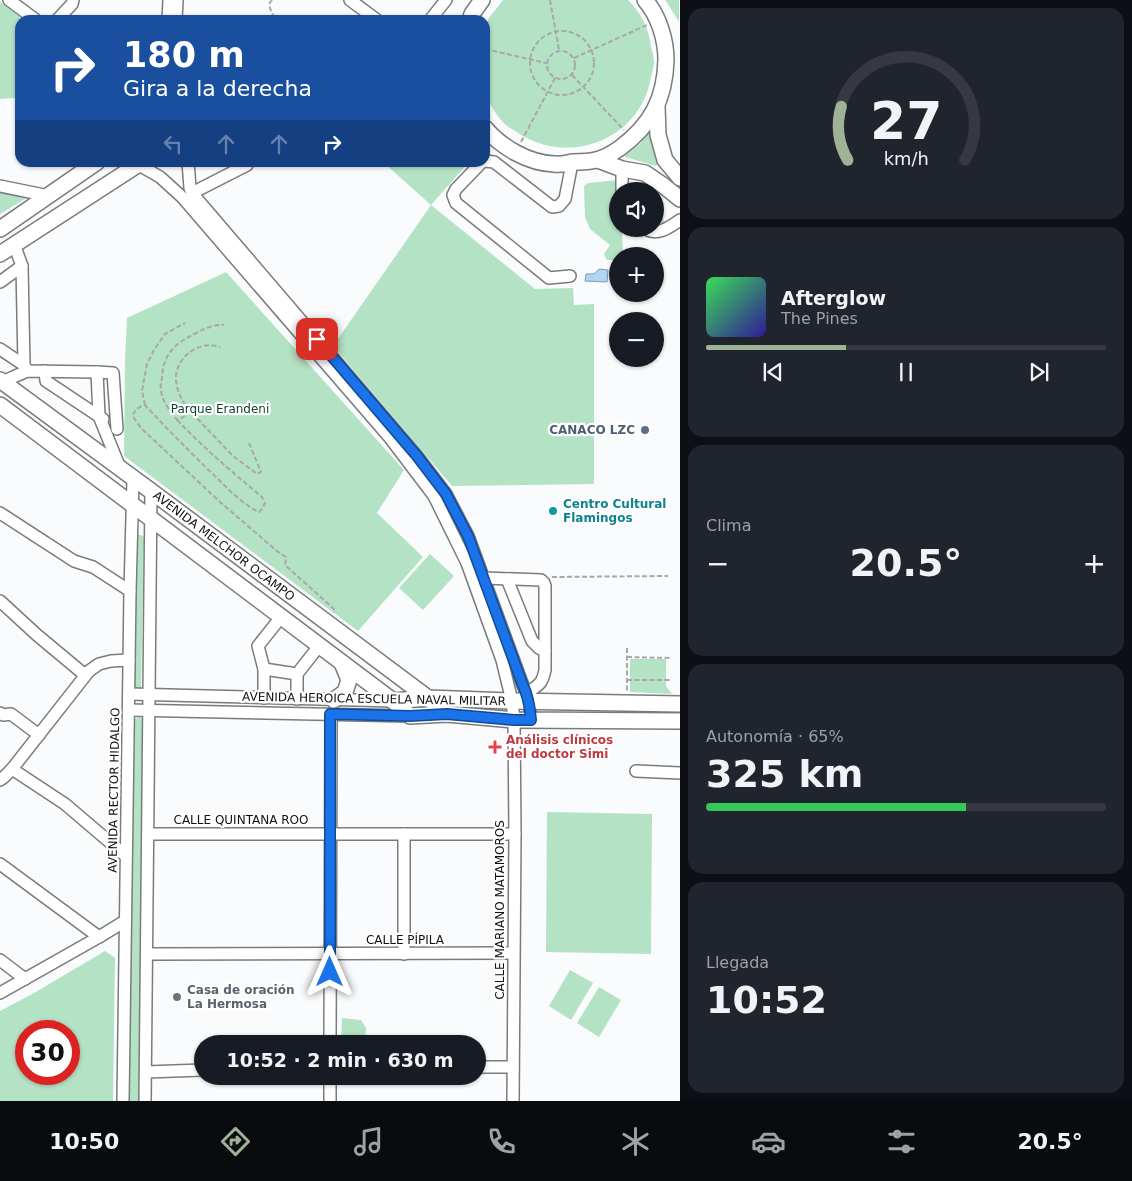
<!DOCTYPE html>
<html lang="es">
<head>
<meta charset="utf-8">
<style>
	body { margin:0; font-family:"DejaVu Sans",sans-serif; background:#20242c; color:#f1f3f6; height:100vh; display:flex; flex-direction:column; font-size:19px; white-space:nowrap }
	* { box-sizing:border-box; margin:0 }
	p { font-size:16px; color:#9ea1a6 }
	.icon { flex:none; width:28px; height:28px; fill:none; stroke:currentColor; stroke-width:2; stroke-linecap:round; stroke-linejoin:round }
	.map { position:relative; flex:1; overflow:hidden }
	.sheet { display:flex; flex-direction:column; gap:8px; padding:8px; background:#0d0f14; width:452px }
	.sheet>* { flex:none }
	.hud { position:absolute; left:15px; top:15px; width:475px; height:152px; border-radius:15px; box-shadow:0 1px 4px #0004; background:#1a4fa0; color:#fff; overflow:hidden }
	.fabs { position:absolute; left:609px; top:182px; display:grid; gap:10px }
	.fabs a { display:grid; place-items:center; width:55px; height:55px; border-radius:50%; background:#171b24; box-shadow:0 1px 4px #0004; font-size:25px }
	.speed { position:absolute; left:15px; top:1020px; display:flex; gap:10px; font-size:25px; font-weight:700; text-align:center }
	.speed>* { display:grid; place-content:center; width:65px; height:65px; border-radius:50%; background:#171b24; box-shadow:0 1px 4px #0004; line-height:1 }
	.speed .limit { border:8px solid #d22; background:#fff; color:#111 }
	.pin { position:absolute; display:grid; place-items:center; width:42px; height:42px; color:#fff; margin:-21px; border-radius:10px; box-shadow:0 2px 8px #0006 }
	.me { position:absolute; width:55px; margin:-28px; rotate:0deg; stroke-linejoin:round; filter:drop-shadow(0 0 4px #0008) }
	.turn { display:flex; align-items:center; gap:18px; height:105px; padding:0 25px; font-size:22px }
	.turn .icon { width:65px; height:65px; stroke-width:2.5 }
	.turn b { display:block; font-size:35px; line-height:42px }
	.lanes { display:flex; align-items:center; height:48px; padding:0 25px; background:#0003; justify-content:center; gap:25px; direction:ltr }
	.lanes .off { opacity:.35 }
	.big { font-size:38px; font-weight:800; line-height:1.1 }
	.sheet .card { flex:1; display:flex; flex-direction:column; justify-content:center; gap:8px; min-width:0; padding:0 18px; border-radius:15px; background:#20242c }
	.sheet .dial { align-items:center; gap:0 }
	.dial svg { height:130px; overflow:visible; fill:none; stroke:#363941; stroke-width:7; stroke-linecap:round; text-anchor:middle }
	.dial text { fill:#f1f3f6; stroke:none }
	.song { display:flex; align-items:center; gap:15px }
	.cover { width:60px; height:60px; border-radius:8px; background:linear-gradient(135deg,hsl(130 70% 55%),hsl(250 70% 35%)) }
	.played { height:5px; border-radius:2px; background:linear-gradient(90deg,#9eb296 35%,#363941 35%) }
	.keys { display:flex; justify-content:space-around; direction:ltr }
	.heat { display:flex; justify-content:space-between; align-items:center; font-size:28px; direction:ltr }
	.charge { height:8px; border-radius:4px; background:linear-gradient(90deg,#34c759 65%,#363941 0) }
	.trip { position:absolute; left:194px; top:1035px; width:292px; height:50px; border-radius:25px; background:#171b24; box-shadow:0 1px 4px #0004; font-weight:800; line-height:50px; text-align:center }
	.tabs { display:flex; height:80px; justify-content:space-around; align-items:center; background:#090b0e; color:#9ea1a6 }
	.tabs .icon { width:35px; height:35px }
	.tabs .current { color:#9eb296 }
	.tabs b { font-size:22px; color:#f1f3f6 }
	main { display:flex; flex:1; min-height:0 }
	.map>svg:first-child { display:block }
	.green { fill:#b4e2c5; fill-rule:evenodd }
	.water { fill:#afd6f4; stroke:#809bb0 }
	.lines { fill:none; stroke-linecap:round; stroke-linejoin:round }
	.minor-casing { stroke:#797b7c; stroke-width:14 }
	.major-casing { stroke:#797b7c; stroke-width:18 }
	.path { stroke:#a7a8a9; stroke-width:2; stroke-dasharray:5 2.5; stroke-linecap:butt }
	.minor { stroke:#fff; stroke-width:11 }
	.major { stroke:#fff; stroke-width:15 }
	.route-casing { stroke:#114b97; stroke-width:12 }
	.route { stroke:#1a73e8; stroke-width:9 }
	.service-dot { fill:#5c6f8a; stroke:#fff; stroke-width:2 }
	.culture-dot { fill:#0f9aa8; stroke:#fff; stroke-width:2 }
	.health-dot { fill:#e0444e; stroke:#fff; stroke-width:2 }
	.worship-dot { fill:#6b7280; stroke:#fff; stroke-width:2 }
	.labels { text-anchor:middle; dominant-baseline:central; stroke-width:4.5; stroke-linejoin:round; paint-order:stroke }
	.park-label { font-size:12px; fill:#0d472b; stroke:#fff }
	.service-label { font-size:12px; font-weight:bold; fill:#4e5e75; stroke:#fff; text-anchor:end }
	.culture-label { font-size:12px; font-weight:bold; fill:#0d838f; stroke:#fff; text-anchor:start }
	.street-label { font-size:12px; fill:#111; stroke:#fff }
	.health-label { font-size:12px; font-weight:bold; fill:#be3a42; stroke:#fff; text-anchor:start }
	.worship-label { font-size:12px; font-weight:bold; fill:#5b616d; stroke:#fff; text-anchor:start }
</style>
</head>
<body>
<main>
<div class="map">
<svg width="680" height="1101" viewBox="0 0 680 1101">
	<rect width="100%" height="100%" fill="#fafbfc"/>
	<g class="green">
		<path d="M503 0H628C641 12 649 29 651 47 652 51 654 57 654 62 654 67 652 72 651 77 641 139 570 167 518 133 514 130 509 128 506 125 497 117 489 103 485 93V28L489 18Z"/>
		<polygon points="665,0 679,0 679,22 666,1"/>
		<polygon points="0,2 24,20 20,20 20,93 15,98 0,99"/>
		<polygon points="648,132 651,134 660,162 656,166 625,157 625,155 640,144"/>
		<polygon points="384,163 468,163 431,205 535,289 573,288 574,305 594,304 594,484 452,486 333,346 431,205"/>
		<polygon points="618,180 618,229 622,229 623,256 618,256 617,260 607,260 604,254 610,245 590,229 585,217 584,186 588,183"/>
		<polygon points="0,191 28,197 0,214"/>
		<path d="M655 197C662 205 663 213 664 224L655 223Z"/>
		<polygon points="226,272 404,470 377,513 423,557 358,631 124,456 125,361 127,318"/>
		<polygon points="137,535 141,535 144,537 141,688 139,690 134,690 136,537"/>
		<polygon points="430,554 454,576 423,610 399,588"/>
		<polygon points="630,659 666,659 666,686 672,694 630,692"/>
		<polygon points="139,717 144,720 139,1101 128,1101 134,720"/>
		<polygon points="547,812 652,814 651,954 546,952"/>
		<path d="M105 951 115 958 113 1101H0V1011L34 993ZM26 1031H69V1074H26Z"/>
		<polygon points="570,970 593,983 571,1020 549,1006"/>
		<polygon points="599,987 621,1000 599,1037 577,1023"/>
		<polygon points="342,1018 361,1020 366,1028 365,1044 341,1044"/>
	</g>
	<polygon class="water" points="599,269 608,270 607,282 585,281 586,274 594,274"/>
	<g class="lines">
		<defs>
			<g id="minor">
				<polyline points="9,0 36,20"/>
				<polyline points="350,0 377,20"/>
				<polyline points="57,20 72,4 73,0"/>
				<polyline points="168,20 169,0"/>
				<polyline points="176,20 177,0"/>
				<polyline points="430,20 446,0"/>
				<polyline points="485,161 494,162 552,207 559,206 565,199 572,163"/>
				<polyline points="137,162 139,165 160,177 182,197 390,438 434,496 467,563 502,660 512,701 514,720 515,834 513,1101"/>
				<path d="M188 162 190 188 192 193 417 456 446 494 468 536 522 683C528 695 530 706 531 720"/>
				<polyline points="482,162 456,189 453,195 456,203 549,278 570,276"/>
				<polyline points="0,186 49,196"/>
				<polyline points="622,191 622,169"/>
				<polyline points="192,193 247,165 248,162"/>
				<path d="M645 229C658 236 668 228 680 220"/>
				<polyline points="14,244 22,266 24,365 27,371"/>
				<polyline points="0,282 22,266"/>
				<polyline points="0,349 24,365"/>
				<polyline points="45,371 46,381 103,419"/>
				<polyline points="97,372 99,416 120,468"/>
				<polyline points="2,382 27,371 97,372 113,373 117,429"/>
				<polyline points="0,513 74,561 93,567 130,591"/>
				<path d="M484 578 541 580 544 583 545 586V670C542 685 538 685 527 693"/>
				<polyline points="507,579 532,641 539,648 545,651"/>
				<polyline points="0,601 37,635 85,675"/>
				<polyline points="264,669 297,674 319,646"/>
				<polyline points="129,694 393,701"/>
				<polyline points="264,698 264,669 258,646 281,617"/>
				<polyline points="297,699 297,674"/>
				<polyline points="129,710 410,716"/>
				<polyline points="0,713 3,715 11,714 39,735"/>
				<polyline points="12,769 65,804 126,856"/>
				<polyline points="636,771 680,773"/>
				<polyline points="0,780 3,778 12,769 89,671 99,664 111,661 129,660"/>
				<polyline points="148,834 515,834"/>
				<polyline points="0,864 99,937"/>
				<polyline points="147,954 513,953"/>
				<polyline points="404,954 404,834"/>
				<polyline points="0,960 25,979"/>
				<polyline points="0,993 99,937 125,921"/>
				<polyline points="330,1044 331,714"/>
				<polyline points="478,1067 513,1067"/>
				<polyline points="146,1072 202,1070"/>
				<polyline points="123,1101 130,591 133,479"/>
				<polyline points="145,1101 151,491"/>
				<polyline points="330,1101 330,1076"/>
			</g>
			<g id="major">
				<polyline points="470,20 472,14 482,0"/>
				<polyline points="657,106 658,135 665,160 680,178"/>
				<path d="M485 128C501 147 528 163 554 164 561 165 567 163 573 162 581 162 589 162 596 160 604 158 613 153 620 148 651 125 665 99 666 60 666 40 659 16 645 0"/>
				<polyline points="598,160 622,169 645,173 664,186 680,199"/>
				<polyline points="0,229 97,162"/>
				<polyline points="0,254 142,162"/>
				<polyline points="0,380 151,491 428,698 447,714"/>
				<polyline points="0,405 393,701 410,716 447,714 514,720 680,721"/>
				<polyline points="334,700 345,692 349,680 342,663"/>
				<polyline points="393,701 428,698 512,701 680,704"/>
			</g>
		</defs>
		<use href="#minor" class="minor-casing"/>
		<use href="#major" class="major-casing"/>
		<g class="path">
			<polyline points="272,0 269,4 271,11 276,20"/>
			<polyline points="550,0 559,50"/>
			<circle cx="562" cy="63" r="32"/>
			<polyline points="485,49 546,63"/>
			<circle cx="561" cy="65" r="14"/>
			<polyline points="574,58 647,25"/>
			<polyline points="572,75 624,130"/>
			<polyline points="521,142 555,78"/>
			<polyline points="145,405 142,391 147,364 154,350 165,334 185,323"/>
			<path d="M190 411C182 402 175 388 176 375 179 355 200 340 220 347"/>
			<path d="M178 421C171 412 162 402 161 390 160 387 161 382 162 378 163 355 174 344 194 334 204 329 214 324 224 325"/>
			<path d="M249 443 261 472 257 474 233 456 190 411 178 421C204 448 233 473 262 497L265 503 262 509 259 512C244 505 231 492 220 481 194 456 169 431 145 405 139 407 135 409 133 415L135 420 142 429 219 501 278 552 286 557 285 565 334 609V613"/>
			<polyline points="552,577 668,576"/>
			<polyline points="627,648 627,691"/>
			<polyline points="627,657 670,658"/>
			<polyline points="627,680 670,680"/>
		</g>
		<use href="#minor" class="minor"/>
		<use href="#major" class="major"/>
	</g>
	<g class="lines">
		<defs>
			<path id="route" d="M317 339 417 456 446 494 468 536 522 683C528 695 530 706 531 720H514L447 714 410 716 330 714V972"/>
		</defs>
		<use href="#route" class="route-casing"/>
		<use href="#route" class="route"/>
	</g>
	<circle class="service-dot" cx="645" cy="430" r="5"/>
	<circle class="culture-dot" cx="553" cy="511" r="5"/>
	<path class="health-dot" d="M492.5 739.5h5v5h5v5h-5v5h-5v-5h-5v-5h5z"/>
	<circle class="worship-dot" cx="177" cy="997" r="5"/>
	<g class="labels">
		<g class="park-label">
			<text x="220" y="409">Parque Erandeni</text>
		</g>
		<g class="service-label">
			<text x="635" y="430">CANACO LZC</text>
		</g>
		<g class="culture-label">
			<text x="563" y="504">Centro Cultural<tspan x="563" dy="14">Flamingos</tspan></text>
		</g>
		<g class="street-label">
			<text transform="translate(224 546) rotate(37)">AVENIDA MELCHOR OCAMPO</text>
			<text transform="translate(374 699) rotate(1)">AVENIDA HEROICA ESCUELA NAVAL MILITAR</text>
			<text transform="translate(114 790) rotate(-89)">AVENIDA RECTOR HIDALGO</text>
			<text x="241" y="820">CALLE QUINTANA ROO</text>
			<text transform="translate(500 910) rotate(-90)">CALLE MARIANO MATAMOROS</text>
			<text x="405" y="940">CALLE PÍPILA</text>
		</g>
		<g class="health-label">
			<text x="506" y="740">Análisis clínicos<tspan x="506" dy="14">del doctor Simi</tspan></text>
		</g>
		<g class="worship-label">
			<text x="187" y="990">Casa de oración<tspan x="187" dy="14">La Hermosa</tspan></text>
		</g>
	</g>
</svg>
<div class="fabs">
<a><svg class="icon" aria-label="sound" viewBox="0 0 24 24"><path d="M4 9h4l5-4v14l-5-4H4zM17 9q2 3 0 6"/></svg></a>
<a>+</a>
<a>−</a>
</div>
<div class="speed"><div class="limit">30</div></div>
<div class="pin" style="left:317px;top:339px;background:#d93025"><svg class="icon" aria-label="arrive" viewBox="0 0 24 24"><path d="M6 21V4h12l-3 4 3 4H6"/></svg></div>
<svg class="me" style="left:330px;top:972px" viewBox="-20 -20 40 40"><path d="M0-17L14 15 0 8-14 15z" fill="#1a73e8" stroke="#fff" stroke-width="4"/></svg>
<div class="trip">10:52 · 2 min · 630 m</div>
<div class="hud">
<div class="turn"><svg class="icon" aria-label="right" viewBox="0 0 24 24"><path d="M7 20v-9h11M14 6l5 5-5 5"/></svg><div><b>180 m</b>Gira a la derecha</div></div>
<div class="lanes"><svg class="icon off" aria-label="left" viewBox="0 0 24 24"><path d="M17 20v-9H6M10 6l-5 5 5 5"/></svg><svg class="icon off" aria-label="ahead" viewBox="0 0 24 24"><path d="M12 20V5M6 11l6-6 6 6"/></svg><svg class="icon off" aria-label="ahead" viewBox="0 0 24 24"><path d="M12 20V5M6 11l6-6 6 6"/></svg><svg class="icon" aria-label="right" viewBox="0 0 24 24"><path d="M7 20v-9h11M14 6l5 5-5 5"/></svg></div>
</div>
</div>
<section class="sheet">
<div class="card dial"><svg viewBox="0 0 100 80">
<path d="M14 69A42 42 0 1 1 86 69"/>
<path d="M14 69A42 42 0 0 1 10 36" stroke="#9eb296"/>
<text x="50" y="56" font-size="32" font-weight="700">27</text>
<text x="50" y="72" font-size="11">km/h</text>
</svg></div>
<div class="card">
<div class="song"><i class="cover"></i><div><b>Afterglow</b><p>The Pines</p></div></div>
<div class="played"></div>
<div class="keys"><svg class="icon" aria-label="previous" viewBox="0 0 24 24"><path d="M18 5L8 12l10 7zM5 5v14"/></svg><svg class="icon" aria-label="pause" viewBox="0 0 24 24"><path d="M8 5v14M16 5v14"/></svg><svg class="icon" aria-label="next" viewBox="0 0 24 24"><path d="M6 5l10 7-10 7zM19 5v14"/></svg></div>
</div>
<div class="card"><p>Clima</p>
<div class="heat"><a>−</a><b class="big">20.5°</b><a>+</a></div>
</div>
<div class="card"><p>Autonomía · 65%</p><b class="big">325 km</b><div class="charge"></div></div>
<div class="card"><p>Llegada</p><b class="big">10:52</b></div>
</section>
</main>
<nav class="tabs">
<b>10:50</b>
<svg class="icon current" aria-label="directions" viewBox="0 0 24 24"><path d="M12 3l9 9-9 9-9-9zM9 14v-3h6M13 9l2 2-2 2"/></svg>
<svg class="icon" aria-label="music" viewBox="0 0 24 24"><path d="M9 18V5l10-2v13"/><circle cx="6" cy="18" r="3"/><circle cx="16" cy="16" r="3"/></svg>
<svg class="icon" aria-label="phone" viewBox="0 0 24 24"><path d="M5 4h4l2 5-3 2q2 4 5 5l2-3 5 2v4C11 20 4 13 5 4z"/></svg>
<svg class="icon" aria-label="climate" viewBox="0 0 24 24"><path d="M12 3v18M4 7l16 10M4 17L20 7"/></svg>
<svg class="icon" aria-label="car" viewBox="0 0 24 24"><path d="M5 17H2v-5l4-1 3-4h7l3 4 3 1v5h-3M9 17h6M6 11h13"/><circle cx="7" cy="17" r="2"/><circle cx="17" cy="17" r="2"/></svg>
<svg class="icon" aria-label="filters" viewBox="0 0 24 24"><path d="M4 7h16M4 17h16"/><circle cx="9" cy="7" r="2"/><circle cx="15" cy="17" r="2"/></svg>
<b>20.5°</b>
</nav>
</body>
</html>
